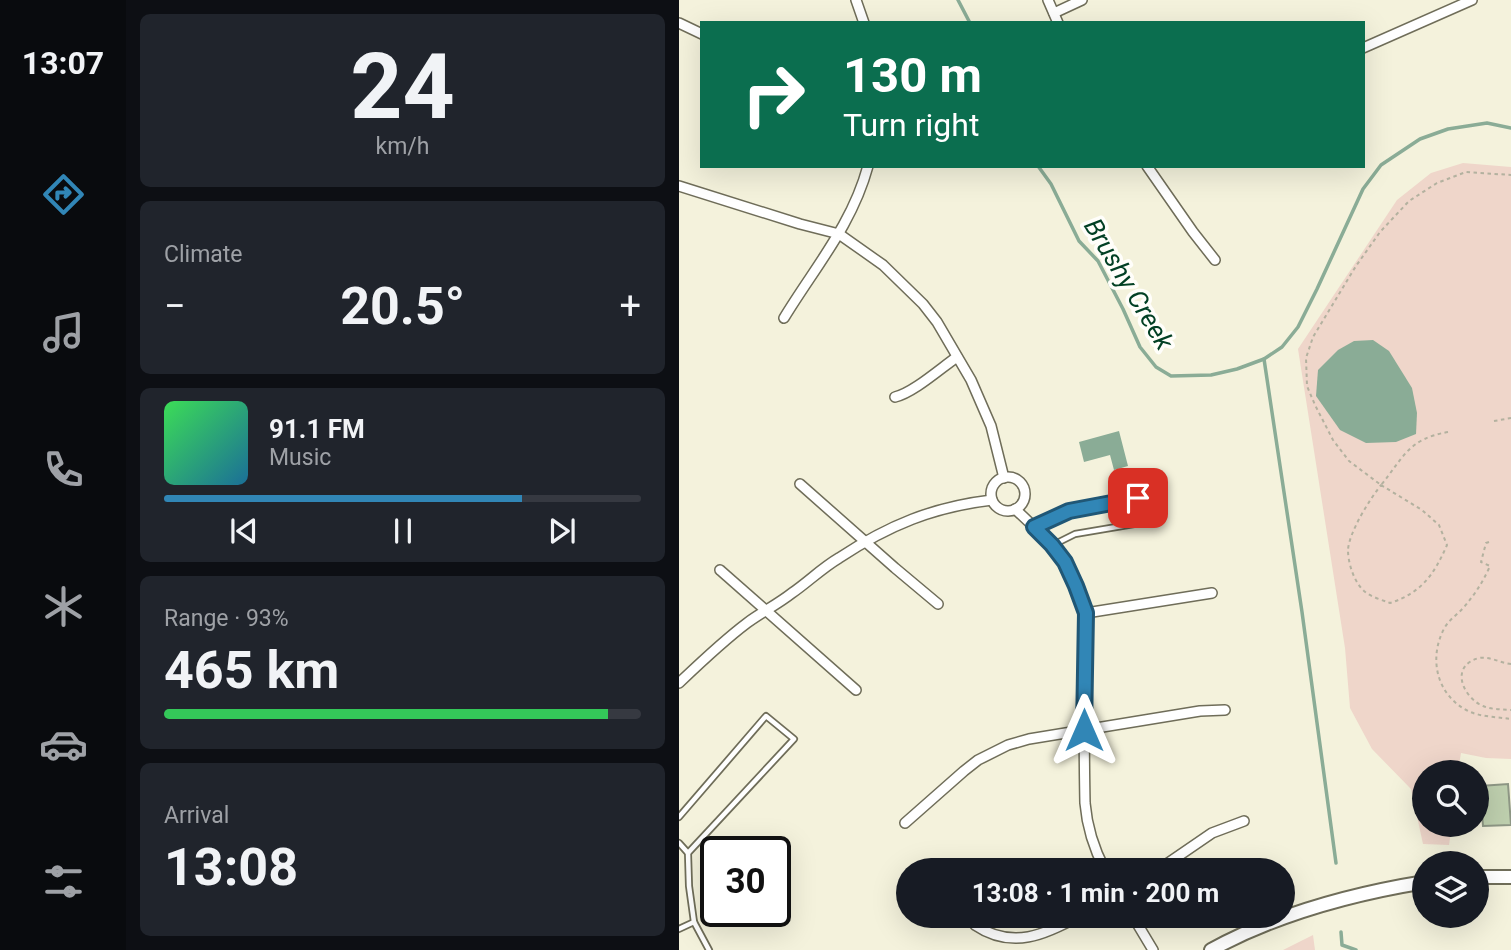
<!DOCTYPE html>
<html lang="en">
<head>
<meta charset="utf-8">
<style>
	body { margin:0; font-family:Roboto,sans-serif; background:#20242c; color:#f1f3f6; height:100vh; display:flex; flex-direction:column; font-size:26px; white-space:nowrap }
	* { box-sizing:border-box; margin:0 }
	p { font-size:23px; color:#9ea1a6 }
	.icon { flex:none; width:38px; height:38px; fill:none; stroke:currentColor; stroke-width:2; stroke-linecap:round; stroke-linejoin:round }
	.map { position:relative; flex:1; overflow:hidden }
	.side { display:flex; flex-direction:column; gap:14px; padding:14px; background:#0d0f14; width:553px }
	.side>* { flex:none }
	.hud { position:absolute; left:21px; top:21px; width:665px; height:147px; border-radius:0px; box-shadow:0 7px 28px #0002; background:#0b6e4f; color:#fff; overflow:hidden }
	.tools { position:absolute; left:733px; top:760px; display:grid; gap:14px }
	.tools a { display:grid; place-items:center; width:77px; height:77px; border-radius:50%; background:#171b24; box-shadow:0 7px 28px #0002; font-size:35px }
	.speed { position:absolute; left:21px; top:836px; display:flex; gap:14px; font-size:35px; font-weight:700; text-align:center }
	.speed>* { display:grid; place-content:center; width:91px; height:91px; border-radius:50%; background:#171b24; box-shadow:0 7px 28px #0002; line-height:1 }
	.speed .limit { border:4px solid #111; border-radius:10px; background:#fff; color:#111 }
	.pin { position:absolute; display:grid; place-items:center; width:60px; height:60px; color:#fff; margin:-30px; border-radius:14px; box-shadow:0 4px 10px #0006 }
	.me { position:absolute; width:77px; margin:-38px; rotate:0deg; stroke-linejoin:round; filter:drop-shadow(0 0 5px #0008) }
	.turn { display:flex; align-items:center; gap:24px; height:147px; padding:0 28px; font-size:32px }
	.turn .icon { width:91px; height:91px; stroke-width:2.5 }
	.turn b { display:block; font-size:49px; line-height:60px }
	.big { font-size:52px; font-weight:700; line-height:1.1 }
	.side .widget { flex:1; display:flex; flex-direction:column; justify-content:center; gap:10px; min-width:0; padding:0 24px; border-radius:10px; background:#20242c }
	.side .dial { align-items:center; gap:0 }
	.dial b { font-size:91px; line-height:1 }
	.song { display:flex; align-items:center; gap:21px }
	.cover { width:84px; height:84px; border-radius:10px; background:linear-gradient(135deg,hsl(130 70% 55%),hsl(200 70% 35%)) }
	.played { height:7px; border-radius:4px; background:linear-gradient(90deg,#3186b6 75%,#363941 75%) }
	.keys { display:flex; justify-content:space-around; direction:ltr }
	.heat { display:flex; justify-content:space-between; align-items:center; font-size:38px; direction:ltr }
	.charge { height:10px; border-radius:5px; background:linear-gradient(90deg,#34c759 93%,#363941 0) }
	.trip { position:absolute; left:217px; top:858px; width:399px; height:70px; border-radius:35px; background:#171b24; box-shadow:0 7px 28px #0002; font-weight:700; line-height:70px; text-align:center }
	main { display:flex; flex:1; min-height:0 }
	.menu { display:flex; flex-direction:column; width:126px; justify-content:space-around; align-items:center; background:#090b0e; color:#9ea1a6 }
	.menu .icon { width:49px; height:49px }
	.menu .active { color:#3186b6 }
	.menu b { font-size:32px; color:#f1f3f6 }
	.map>svg:first-child { display:block }
	.green { fill:#efd6ca }
	.water { fill:#8aac96 }
	.lines { fill:none; stroke-linecap:round; stroke-linejoin:round }
	.stream { stroke:#8aac96; stroke-width:3.5 }
	.building { fill:#becfae; stroke:#8e9785; stroke-width:2 }
	.service-casing { stroke:#6f6d59; stroke-width:8 }
	.minor-casing { stroke:#6f6d59; stroke-width:12 }
	.secondary-casing { stroke:#6f6d59; stroke-width:16 }
	.path { stroke:#b3b19f; stroke-width:2; stroke-dasharray:3.5 3.5; stroke-linecap:butt }
	.service { stroke:#fff; stroke-width:4.5 }
	.minor { stroke:#fff; stroke-width:9 }
	.secondary { stroke:#fff; stroke-width:12 }
	.route-casing { stroke:#205776; stroke-width:18 }
	.route { stroke:#3186b6; stroke-width:12 }
	.labels { text-anchor:middle; dominant-baseline:central; stroke-width:7; stroke-linejoin:round; paint-order:stroke }
	.water-label { font-size:26px; font-style:italic; fill:#024024; stroke:#fffefa }
</style>
</head>
<body>
<main>
<nav class="menu">
<b>13:07</b>
<svg class="icon active" aria-label="directions" viewBox="0 0 24 24"><path d="M12 3l9 9-9 9-9-9zM9 14v-3h6M13 9l2 2-2 2"/></svg>
<svg class="icon" aria-label="music" viewBox="0 0 24 24"><path d="M9 18V5l10-2v13"/><circle cx="6" cy="18" r="3"/><circle cx="16" cy="16" r="3"/></svg>
<svg class="icon" aria-label="phone" viewBox="0 0 24 24"><path d="M5 4h4l2 5-3 2q2 4 5 5l2-3 5 2v4C11 20 4 13 5 4z"/></svg>
<svg class="icon" aria-label="climate" viewBox="0 0 24 24"><path d="M12 3v18M4 7l16 10M4 17L20 7"/></svg>
<svg class="icon" aria-label="car" viewBox="0 0 24 24"><path d="M5 17H2v-5l4-1 3-4h7l3 4 3 1v5h-3M9 17h6M6 11h13"/><circle cx="7" cy="17" r="2"/><circle cx="17" cy="17" r="2"/></svg>
<svg class="icon" aria-label="filters" viewBox="0 0 24 24"><path d="M4 7h16M4 17h16"/><circle cx="9" cy="7" r="2"/><circle cx="15" cy="17" r="2"/></svg>
</nav>
<section class="side">
<div class="widget dial"><b>24</b><p>km/h</p></div>
<div class="widget"><p>Climate</p>
<div class="heat"><a>−</a><b class="big">20.5°</b><a>+</a></div>
</div>
<div class="widget">
<div class="song"><i class="cover"></i><div><b>91.1 FM</b><p>Music</p></div></div>
<div class="played"></div>
<div class="keys"><svg class="icon" aria-label="previous" viewBox="0 0 24 24"><path d="M18 5L8 12l10 7zM5 5v14"/></svg><svg class="icon" aria-label="pause" viewBox="0 0 24 24"><path d="M8 5v14M16 5v14"/></svg><svg class="icon" aria-label="next" viewBox="0 0 24 24"><path d="M6 5l10 7-10 7zM19 5v14"/></svg></div>
</div>
<div class="widget"><p>Range · 93%</p><b class="big">465 km</b><div class="charge"></div></div>
<div class="widget"><p>Arrival</p><b class="big">13:08</b></div>
</section>
<div class="map">
<svg width="832" height="950" viewBox="0 0 832 950">
	<rect width="100%" height="100%" fill="#f4f2dc"/>
	<g class="green">
		<polygon points="784,163 832,167 832,759 807,758 782,753 779,772 746,772 746,824 773,824 770,845 744,844 732,789 693,749 671,708 666,648 619,349 718,200 752,173"/>
		<polygon points="634,935 636,950 604,950"/>
	</g>
	<g class="water">
		<polygon points="694,340 710,351 733,388 738,413 737,434 717,442 687,443 661,430 637,396 639,370 659,350 675,341"/>
		<polygon points="440,431 449,466 435,470 431,455 405,462 400,442"/>
	</g>
	<g class="lines">
		<g class="stream">
			<polyline points="279,0 291,23"/>
			<polyline points="359,166 372,184 400,241 419,261 444,309 461,347 477,367 492,376 532,375 558,369 585,359 603,347 619,327 638,289 684,189 702,165 741,139 769,129 808,123 832,128"/>
			<polyline points="585,359 623,612 657,863"/>
			<polyline points="662,932 663,945 677,950"/>
		</g>
	</g>
	<polygon class="building" points="829,784 832,825 804,826 801,786"/>
	<g class="lines">
		<defs>
			<g id="service">
				<path d="M356 526 390 511 459 498C471 500 479 515 467 522L396 534 374 545"/>
				<polyline points="0,817 87,716 115,739 9,853"/>
				<polyline points="0,843 9,853 10,886 15,922 30,950"/>
				<polyline points="0,929 15,922"/>
			</g>
			<g id="minor">
				<polyline points="177,0 185,23"/>
				<polyline points="369,0 379,23"/>
				<polyline points="375,13 403,0"/>
				<polyline points="0,23 23,34"/>
				<polyline points="684,48 793,0"/>
				<polyline points="468,166 514,232 536,260"/>
				<polyline points="0,186 121,224 160,234 204,265 244,304 258,322 292,380 312,426 325,478"/>
				<path d="M105 318C136 267 173 225 189 166"/>
				<path d="M216 397C234 393 262 368 278 357"/>
				<circle cx="329" cy="494" r="17"/>
				<polyline points="121,484 216,568 259,604"/>
				<path d="M336 509C371 541 392 563 406 609 410 622 405 644 405 658 405 706 405 755 406 803 408 827 415 849 426 870"/>
				<polyline points="41,570 177,690"/>
				<polyline points="407,613 533,593"/>
				<path d="M0 683C22 662 44 641 68 623 83 612 99 604 113 593 129 582 143 568 160 558 210 525 254 507 313 500"/>
				<polyline points="226,823 285,771 299,760 329,745 350,739 405,730 521,711 546,710"/>
				<polyline points="479,870 533,833 565,821"/>
				<polyline points="453,915 474,950"/>
				<path d="M296 925C333 950 366 935 402 915"/>
			</g>
			<g id="secondary">
				<polyline points="798,877 832,877"/>
				<path d="M532 950C598 914 672 894 746 882"/>
			</g>
		</defs>
		<use href="#service" class="service-casing"/>
		<use href="#minor" class="minor-casing"/>
		<use href="#secondary" class="secondary-casing"/>
		<g class="path">
			<polyline points="815,421 832,418"/>
			<path d="M769 432C729 439 725 457 702 485L670 461 654 440 636 405 628 386 627 358 634 337 677 266 701 232 730 201 758 183 787 172 832 175"/>
			<path d="M702 485 743 510 760 525 768 545C755 575 742 593 711 603 703 600 692 597 685 591 675 582 669 563 669 550 670 532 691 499 702 485Z"/>
			<path d="M810 542 807 543 802 562 811 566C804 582 796 594 785 607 779 614 771 619 766 627 749 657 757 695 789 711 802 717 818 717 832 719"/>
			<path d="M832 664C821 663 811 656 800 658 773 665 781 692 800 704 810 710 821 709 832 710"/>
		</g>
		<use href="#service" class="service"/>
		<use href="#minor" class="minor"/>
		<use href="#secondary" class="secondary"/>
	</g>
	<g class="lines">
		<defs>
			<polyline id="route" points="405,730 407,613 397,586 386,562 373,545 355,527 390,511 459,498"/>
		</defs>
		<use href="#route" class="route-casing"/>
		<use href="#route" class="route"/>
	</g>
	<g class="labels">
		<g class="water-label">
			<text transform="translate(450 284) rotate(59)">Brushy Creek</text>
		</g>
	</g>
</svg>
<div class="tools">
<a><svg class="icon" aria-label="search" viewBox="0 0 24 24"><circle cx="10" cy="10" r="6"/><path d="M15 15l6 6"/></svg></a>
<a><svg class="icon" aria-label="layers" viewBox="0 0 24 24"><path d="M12 4l9 5-9 5-9-5zM3 14l9 5 9-5"/></svg></a>
</div>
<div class="speed"><div class="limit">30</div></div>
<div class="pin" style="left:459px;top:498px;background:#d93025"><svg class="icon" aria-label="arrive" viewBox="0 0 24 24"><path d="M6 21V4h12l-3 4 3 4H6"/></svg></div>
<svg class="me" style="left:405px;top:730px" viewBox="-20 -20 40 40"><path d="M0-17L14 15 0 8-14 15z" fill="#3186b6" stroke="#fff" stroke-width="4"/></svg>
<div class="trip">13:08 · 1 min · 200 m</div>
<div class="hud">
<div class="turn"><svg class="icon" aria-label="right" viewBox="0 0 24 24"><path d="M7 20v-9h11M14 6l5 5-5 5"/></svg><div><b>130 m</b>Turn right</div></div>
</div>
</div>
</main>
</body>
</html>
